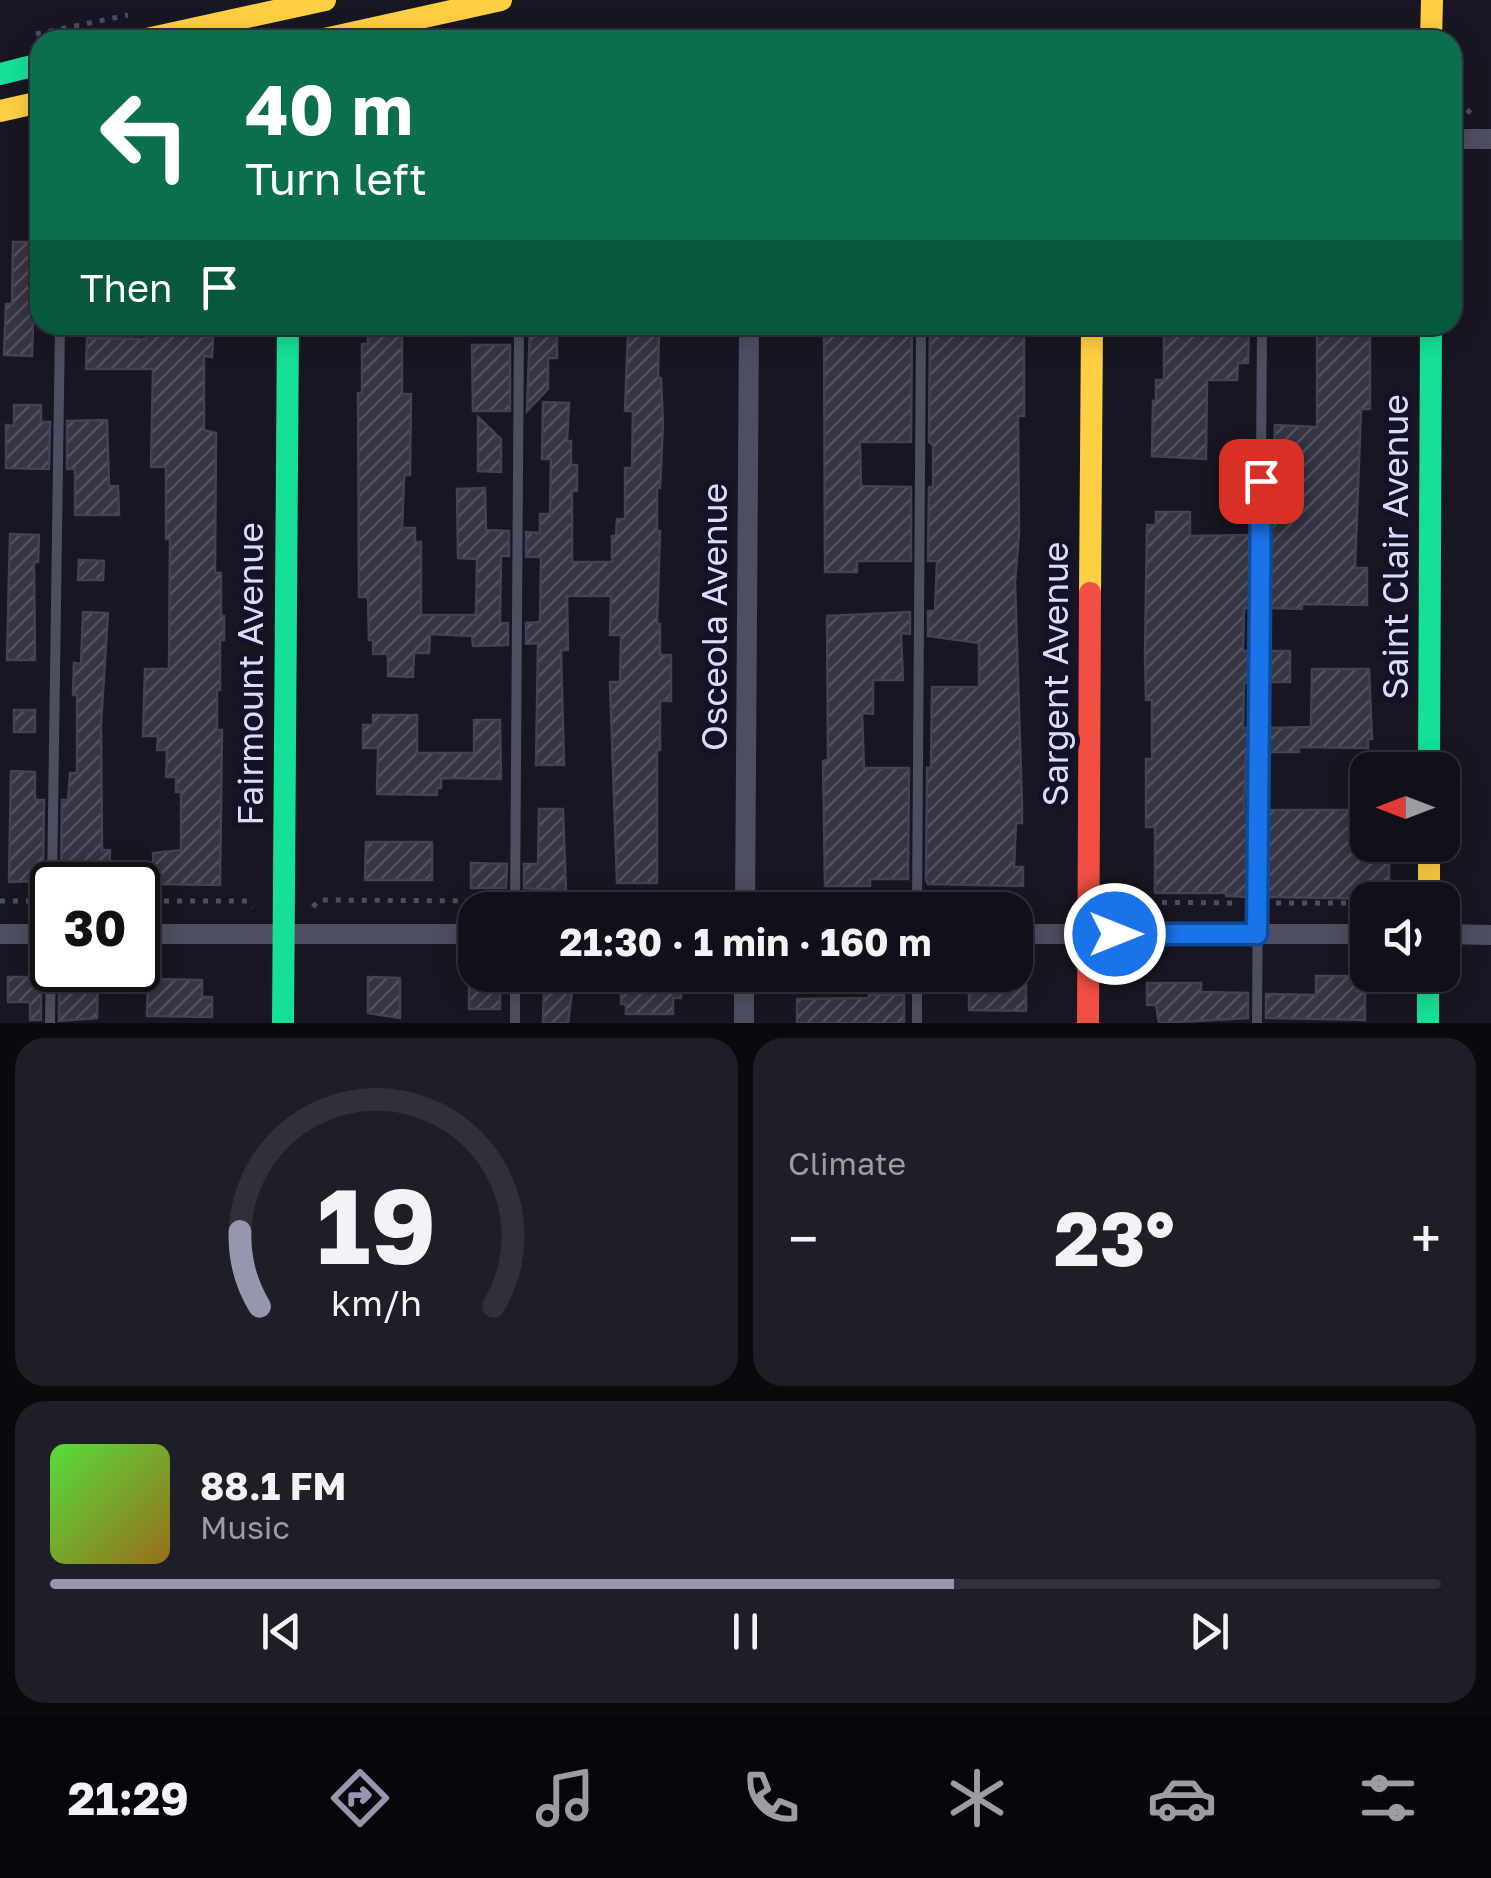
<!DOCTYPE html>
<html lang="en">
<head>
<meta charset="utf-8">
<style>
	body { margin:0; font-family:"Golos Text",sans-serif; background:#1e1e27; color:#f1f3f6; height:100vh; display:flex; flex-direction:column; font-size:38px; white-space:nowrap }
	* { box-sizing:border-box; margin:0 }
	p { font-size:32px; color:#9c9da2 }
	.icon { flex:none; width:55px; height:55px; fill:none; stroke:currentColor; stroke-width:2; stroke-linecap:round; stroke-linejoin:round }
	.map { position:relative; height:1023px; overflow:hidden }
	.drawer { display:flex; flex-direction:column; gap:15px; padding:15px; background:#09090e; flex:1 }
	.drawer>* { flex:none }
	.guide { position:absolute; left:30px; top:30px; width:1432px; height:305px; border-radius:30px; box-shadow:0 5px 25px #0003,0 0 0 2px #303039; background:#0b6e4f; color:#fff; overflow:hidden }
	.needle { width:65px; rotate:270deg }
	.tools { position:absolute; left:1350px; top:752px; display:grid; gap:20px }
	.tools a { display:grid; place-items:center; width:110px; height:110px; border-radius:20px; background:#11101a; box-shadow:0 5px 25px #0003,0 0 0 2px #303039; font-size:50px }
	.speed { position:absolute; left:30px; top:862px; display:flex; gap:20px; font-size:50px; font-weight:700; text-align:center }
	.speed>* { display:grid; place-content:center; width:130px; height:130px; border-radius:50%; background:#11101a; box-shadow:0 5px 25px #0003,0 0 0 2px #303039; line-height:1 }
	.speed .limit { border:5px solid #111; border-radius:15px; background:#fff; color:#111 }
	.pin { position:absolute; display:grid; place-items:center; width:85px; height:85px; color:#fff; margin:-42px; border-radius:20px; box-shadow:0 5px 15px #0006 }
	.me { position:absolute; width:110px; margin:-55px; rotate:90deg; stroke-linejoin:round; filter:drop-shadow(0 0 8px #0008) }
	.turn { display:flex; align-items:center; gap:35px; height:210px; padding:0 50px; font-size:45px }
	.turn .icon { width:130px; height:130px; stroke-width:2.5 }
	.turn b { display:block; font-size:70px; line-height:85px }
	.then { display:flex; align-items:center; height:95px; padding:0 50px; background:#0003; gap:20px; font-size:38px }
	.big { font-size:75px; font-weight:700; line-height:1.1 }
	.drawer .widget { flex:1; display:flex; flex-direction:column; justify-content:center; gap:15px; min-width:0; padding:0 35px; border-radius:30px; background:#1e1e27 }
	.drawer .dial { align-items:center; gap:0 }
	.dial svg { height:260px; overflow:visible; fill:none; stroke:#303039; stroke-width:7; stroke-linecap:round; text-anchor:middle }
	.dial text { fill:#f1f3f6; stroke:none }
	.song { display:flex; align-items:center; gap:30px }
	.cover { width:120px; height:120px; border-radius:15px; background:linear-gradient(135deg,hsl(110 70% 55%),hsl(40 70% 35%)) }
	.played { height:10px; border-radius:5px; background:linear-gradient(90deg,#9697af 65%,#303039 65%) }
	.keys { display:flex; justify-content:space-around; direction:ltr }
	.heat { display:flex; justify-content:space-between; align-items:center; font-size:55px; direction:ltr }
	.drawer .tiles { flex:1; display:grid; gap:15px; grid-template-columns:1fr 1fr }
	.widget:last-child { grid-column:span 2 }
	.trip { position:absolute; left:458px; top:892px; width:575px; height:100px; border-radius:30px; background:#11101a; box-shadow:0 5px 25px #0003,0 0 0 2px #303039; font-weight:700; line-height:100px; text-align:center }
	.tab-bar { display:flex; height:160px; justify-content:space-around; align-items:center; background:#07060a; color:#9c9da2 }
	.tab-bar .icon { width:70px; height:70px }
	.tab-bar .active { color:#9697af }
	.tab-bar b { font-size:45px; color:#f1f3f6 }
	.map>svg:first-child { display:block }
	.building { fill:url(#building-hatch); stroke:#434254; stroke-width:2.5 }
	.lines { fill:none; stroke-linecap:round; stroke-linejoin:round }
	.path { stroke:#46525b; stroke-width:5; stroke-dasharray:5 8; stroke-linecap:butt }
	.lane { stroke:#4d4f61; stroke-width:10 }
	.street { stroke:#4d4f61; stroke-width:20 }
	.fast { stroke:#16e098; stroke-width:22 }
	.slow { stroke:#ffcf43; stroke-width:22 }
	.jam { stroke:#f24e42; stroke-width:22 }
	.route-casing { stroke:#114b97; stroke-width:25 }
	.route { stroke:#1a73e8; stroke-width:18 }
	.labels { text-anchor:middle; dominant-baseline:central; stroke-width:10; stroke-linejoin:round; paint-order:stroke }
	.street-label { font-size:35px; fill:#dbdcfb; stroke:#131226 }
</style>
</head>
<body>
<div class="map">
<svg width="1491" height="1023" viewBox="0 0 1491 1023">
	<defs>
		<pattern id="building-hatch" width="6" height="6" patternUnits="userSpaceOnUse" patternTransform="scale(2.5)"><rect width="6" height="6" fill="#353543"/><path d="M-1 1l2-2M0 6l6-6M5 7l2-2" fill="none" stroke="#52525f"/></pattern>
	</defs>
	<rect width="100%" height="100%" fill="#171622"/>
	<g class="building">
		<polygon points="13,242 40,242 40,323 33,323 32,356 4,355 6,304 12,304"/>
		<polygon points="824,325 912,325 911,442 860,442 861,486 911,487 911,561 857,561 857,572 825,572"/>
		<polygon points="930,325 959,325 959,334 1024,334 1024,416 1018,416 1019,534 1015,582 1022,805 1022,823 1016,823 1014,867 1023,867 1023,886 928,884 926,880 927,768 931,768 932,687 979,687 979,643 928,636 928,611 935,611 937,561 928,561 929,487 933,487 933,445 929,442"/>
		<polygon points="1164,325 1249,328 1248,363 1238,363 1237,380 1207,380 1206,459 1152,456 1153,401 1156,401 1156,380 1164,380"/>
		<polygon points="1317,325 1370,325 1370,409 1361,409 1355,568 1367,568 1367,605 1302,604 1302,609 1269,608 1275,425 1317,427"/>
		<polygon points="530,326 557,326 557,358 548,358 548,389 527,411"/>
		<polygon points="368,331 402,331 402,394 411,394 410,475 405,475 404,479 402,528 415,528 415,542 421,542 421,615 476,615 477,559 458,558 457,489 485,488 486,530 509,531 509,556 501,556 500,623 508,623 508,645 473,646 472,636 430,634 429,653 414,653 413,677 388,676 388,654 373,654 373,640 369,640 368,597 359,597 358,393 362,393 362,344 368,344"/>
		<polygon points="628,331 659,331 658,378 661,378 663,424 660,488 657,488 657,531 660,531 657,624 660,624 660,655 671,655 671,701 660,701 660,750 657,750 657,883 617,883 610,682 620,682 621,635 610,635 611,596 567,596 568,650 561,650 564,765 536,765 538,643 526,644 526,623 540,622 541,557 526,557 526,532 540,533 540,514 550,514 551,459 542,459 543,402 569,403 567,441 571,441 571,465 577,465 577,491 572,491 572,562 612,562 612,536 616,536 617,519 625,519 625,468 632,468 633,411 625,411"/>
		<polygon points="155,333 213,337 212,357 204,356 204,430 216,433 215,573 221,573 221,616 224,616 224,640 220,640 220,690 217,690 217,730 222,730 220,885 154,884 153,853 181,850 181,792 176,792 176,777 166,777 167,750 157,750 158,736 143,736 145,669 169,669 170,539 166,539 166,467 151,467 153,369 86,369 87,338 146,339 147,336 155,336"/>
		<polygon points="472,345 510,345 510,411 473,411"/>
		<polygon points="14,405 41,405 41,422 50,422 49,469 6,468 6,425 14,426"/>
		<polygon points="478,417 501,439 501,472 478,471"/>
		<polygon points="107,420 109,486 118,486 119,515 75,515 75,469 67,469 67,421"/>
		<polygon points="1156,512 1190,512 1190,536 1252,535 1251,608 1244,608 1243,651 1251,651 1251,682 1244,683 1243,728 1250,728 1250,752 1246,752 1244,810 1250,810 1249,897 1226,896 1226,893 1155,893 1155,827 1146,827 1146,759 1152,759 1152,700 1146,700 1145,654 1147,525 1156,525"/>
		<polygon points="10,534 39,535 38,562 34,562 35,660 7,660"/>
		<polygon points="79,560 104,561 103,580 78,580"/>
		<polygon points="83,612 108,613 101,724 102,850 110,850 109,885 61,881 62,800 68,800 70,773 77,773 77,695 73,695 74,663 81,664"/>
		<polygon points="910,612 910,634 901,633 903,680 873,680 873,714 862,713 864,768 909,768 908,879 870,879 870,886 825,886 823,761 828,760 827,616"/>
		<rect x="1268" y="651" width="22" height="31"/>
		<polygon points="1312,669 1369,669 1372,739 1368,739 1368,748 1298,747 1299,752 1268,752 1268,728 1311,727"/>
		<rect x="14" y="710" width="21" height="22"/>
		<polygon points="373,715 417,715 417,753 474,753 474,720 500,720 501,779 441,778 441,788 437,788 437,795 377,794 378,748 363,748 363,725 373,725"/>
		<polygon points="11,771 35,772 35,800 44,800 43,881 9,882"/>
		<polygon points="539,809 563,809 566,891 524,888 524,864 538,864"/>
		<polygon points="1267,810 1368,810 1368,845 1389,845 1389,899 1267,897"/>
		<polygon points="366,842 432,842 432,880 365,880"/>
		<polygon points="471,863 507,864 506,888 471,888"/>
		<polygon points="621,975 682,975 681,998 673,998 673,1014 626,1014 626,1004 621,1004"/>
		<polygon points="969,976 1026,976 1026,1011 969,1010"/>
		<polygon points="1316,976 1356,976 1356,991 1365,991 1365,1020 1266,1018 1266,994 1316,995"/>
		<polygon points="8,977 41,977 41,1020 30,1020 30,1002 8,1002"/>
		<polygon points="368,977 400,978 400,1018 368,1013"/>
		<rect x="469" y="978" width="31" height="31"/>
		<polygon points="59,979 98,980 97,1018 59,1021"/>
		<polygon points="148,979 202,980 202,997 212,997 212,1017 147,1016"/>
		<polygon points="1147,983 1201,983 1201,992 1248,993 1248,1018 1159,1023 1156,1005 1147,1005"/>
		<polygon points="544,984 573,984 568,1023 543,1023"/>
		<polygon points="869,994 904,995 904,1023 797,1023 797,999 869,998"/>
	</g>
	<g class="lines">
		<g class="path">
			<polyline points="36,34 128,15"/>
			<polyline points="1467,113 1471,109"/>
			<polyline points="0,901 35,901"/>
			<polyline points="138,901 247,901 253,907"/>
			<polyline points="530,901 708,901 715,906"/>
			<polyline points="1123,902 1240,903"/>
			<polyline points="1276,903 1368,903"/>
			<polyline points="313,907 319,900 499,901"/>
		</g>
		<g class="lane">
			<polyline points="515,910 519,325"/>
			<polyline points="917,910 921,325"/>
			<polyline points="50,1023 60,325"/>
			<polyline points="515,1023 515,975"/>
			<polyline points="917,1023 917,975"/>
			<polyline points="1257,1023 1262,325"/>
		</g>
		<g class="street">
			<polyline points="1452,139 1491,139"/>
			<polyline points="745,910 749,325"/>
			<polyline points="0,934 52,934"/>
			<polyline points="138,934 475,934"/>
			<polyline points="1015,934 1368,934"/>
			<polyline points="1442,934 1491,935"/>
			<polyline points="744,1023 744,975"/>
		</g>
		<g class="fast">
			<polyline points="0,74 40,64"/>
			<polyline points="1429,770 1431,325"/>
			<polyline points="1428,975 1428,1023"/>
			<polyline points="283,1023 288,325"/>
		</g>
		<g class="slow">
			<polyline points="142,40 325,0"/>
			<polyline points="320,40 501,0"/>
			<polyline points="1431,40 1432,0"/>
			<polyline points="0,111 40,102"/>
			<polyline points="1090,593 1092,325"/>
			<polyline points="1429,845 1429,900"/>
		</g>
		<polyline class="jam" points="1088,1023 1090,593"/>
	</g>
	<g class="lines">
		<defs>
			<polyline id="route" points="1115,934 1257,934 1261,481"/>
		</defs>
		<use href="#route" class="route-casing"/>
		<use href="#route" class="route"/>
	</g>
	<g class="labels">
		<g class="street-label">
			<text transform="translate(1395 547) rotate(-90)">Saint Clair Avenue</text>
			<text transform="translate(714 617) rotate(-90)">Osceola Avenue</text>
			<text transform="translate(250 674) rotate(-90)">Fairmount Avenue</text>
			<text transform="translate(1055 674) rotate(-90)">Sargent Avenue</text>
		</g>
	</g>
</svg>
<div class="tools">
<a><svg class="needle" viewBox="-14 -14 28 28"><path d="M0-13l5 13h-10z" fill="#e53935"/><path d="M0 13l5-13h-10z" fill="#9c9da2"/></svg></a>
<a><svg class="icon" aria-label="sound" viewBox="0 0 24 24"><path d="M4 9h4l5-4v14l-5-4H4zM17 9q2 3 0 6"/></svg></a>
</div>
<div class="speed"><div class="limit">30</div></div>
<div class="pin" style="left:1261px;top:481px;background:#d93025"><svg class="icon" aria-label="arrive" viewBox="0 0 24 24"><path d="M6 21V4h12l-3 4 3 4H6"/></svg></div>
<svg class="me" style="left:1115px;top:934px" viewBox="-20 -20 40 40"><circle r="17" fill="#1a73e8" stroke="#fff" stroke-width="3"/><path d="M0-11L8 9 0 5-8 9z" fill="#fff"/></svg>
<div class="trip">21:30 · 1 min · 160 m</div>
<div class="guide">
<div class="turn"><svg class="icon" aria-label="left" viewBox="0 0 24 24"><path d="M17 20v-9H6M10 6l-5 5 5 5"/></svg><div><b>40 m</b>Turn left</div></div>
<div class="then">Then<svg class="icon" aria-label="arrive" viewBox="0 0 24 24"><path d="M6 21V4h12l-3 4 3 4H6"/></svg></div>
</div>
</div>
<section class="drawer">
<div class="tiles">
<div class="widget dial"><svg viewBox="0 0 100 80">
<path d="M14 69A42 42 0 1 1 86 69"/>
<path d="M14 69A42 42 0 0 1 8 46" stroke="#9697af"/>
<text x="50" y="56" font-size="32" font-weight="700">19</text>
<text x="50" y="72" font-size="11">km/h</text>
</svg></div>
<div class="widget"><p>Climate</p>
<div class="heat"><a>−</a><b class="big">23°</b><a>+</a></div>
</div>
<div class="widget">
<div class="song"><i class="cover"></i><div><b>88.1 FM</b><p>Music</p></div></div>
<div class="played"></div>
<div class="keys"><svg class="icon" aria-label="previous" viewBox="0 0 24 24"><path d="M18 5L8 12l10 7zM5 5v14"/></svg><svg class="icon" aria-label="pause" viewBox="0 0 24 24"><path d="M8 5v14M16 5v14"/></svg><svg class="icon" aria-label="next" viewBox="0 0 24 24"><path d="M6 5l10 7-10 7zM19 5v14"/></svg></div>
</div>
</div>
</section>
<nav class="tab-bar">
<b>21:29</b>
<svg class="icon active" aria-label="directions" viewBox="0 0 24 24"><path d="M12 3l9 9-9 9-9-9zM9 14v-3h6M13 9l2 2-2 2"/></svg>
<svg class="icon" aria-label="music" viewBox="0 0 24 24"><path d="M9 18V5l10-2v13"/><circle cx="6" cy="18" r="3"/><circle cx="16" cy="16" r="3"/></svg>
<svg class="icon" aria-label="phone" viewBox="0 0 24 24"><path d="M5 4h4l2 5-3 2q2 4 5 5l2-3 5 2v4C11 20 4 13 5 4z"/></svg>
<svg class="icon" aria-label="climate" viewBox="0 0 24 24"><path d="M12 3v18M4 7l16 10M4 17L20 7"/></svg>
<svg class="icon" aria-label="car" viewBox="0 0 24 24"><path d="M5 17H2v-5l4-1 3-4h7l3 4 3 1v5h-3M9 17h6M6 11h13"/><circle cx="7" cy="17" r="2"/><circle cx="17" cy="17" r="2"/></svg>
<svg class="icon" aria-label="filters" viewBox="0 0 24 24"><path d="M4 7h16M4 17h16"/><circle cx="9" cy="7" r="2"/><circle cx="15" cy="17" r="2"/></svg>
</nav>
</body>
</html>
